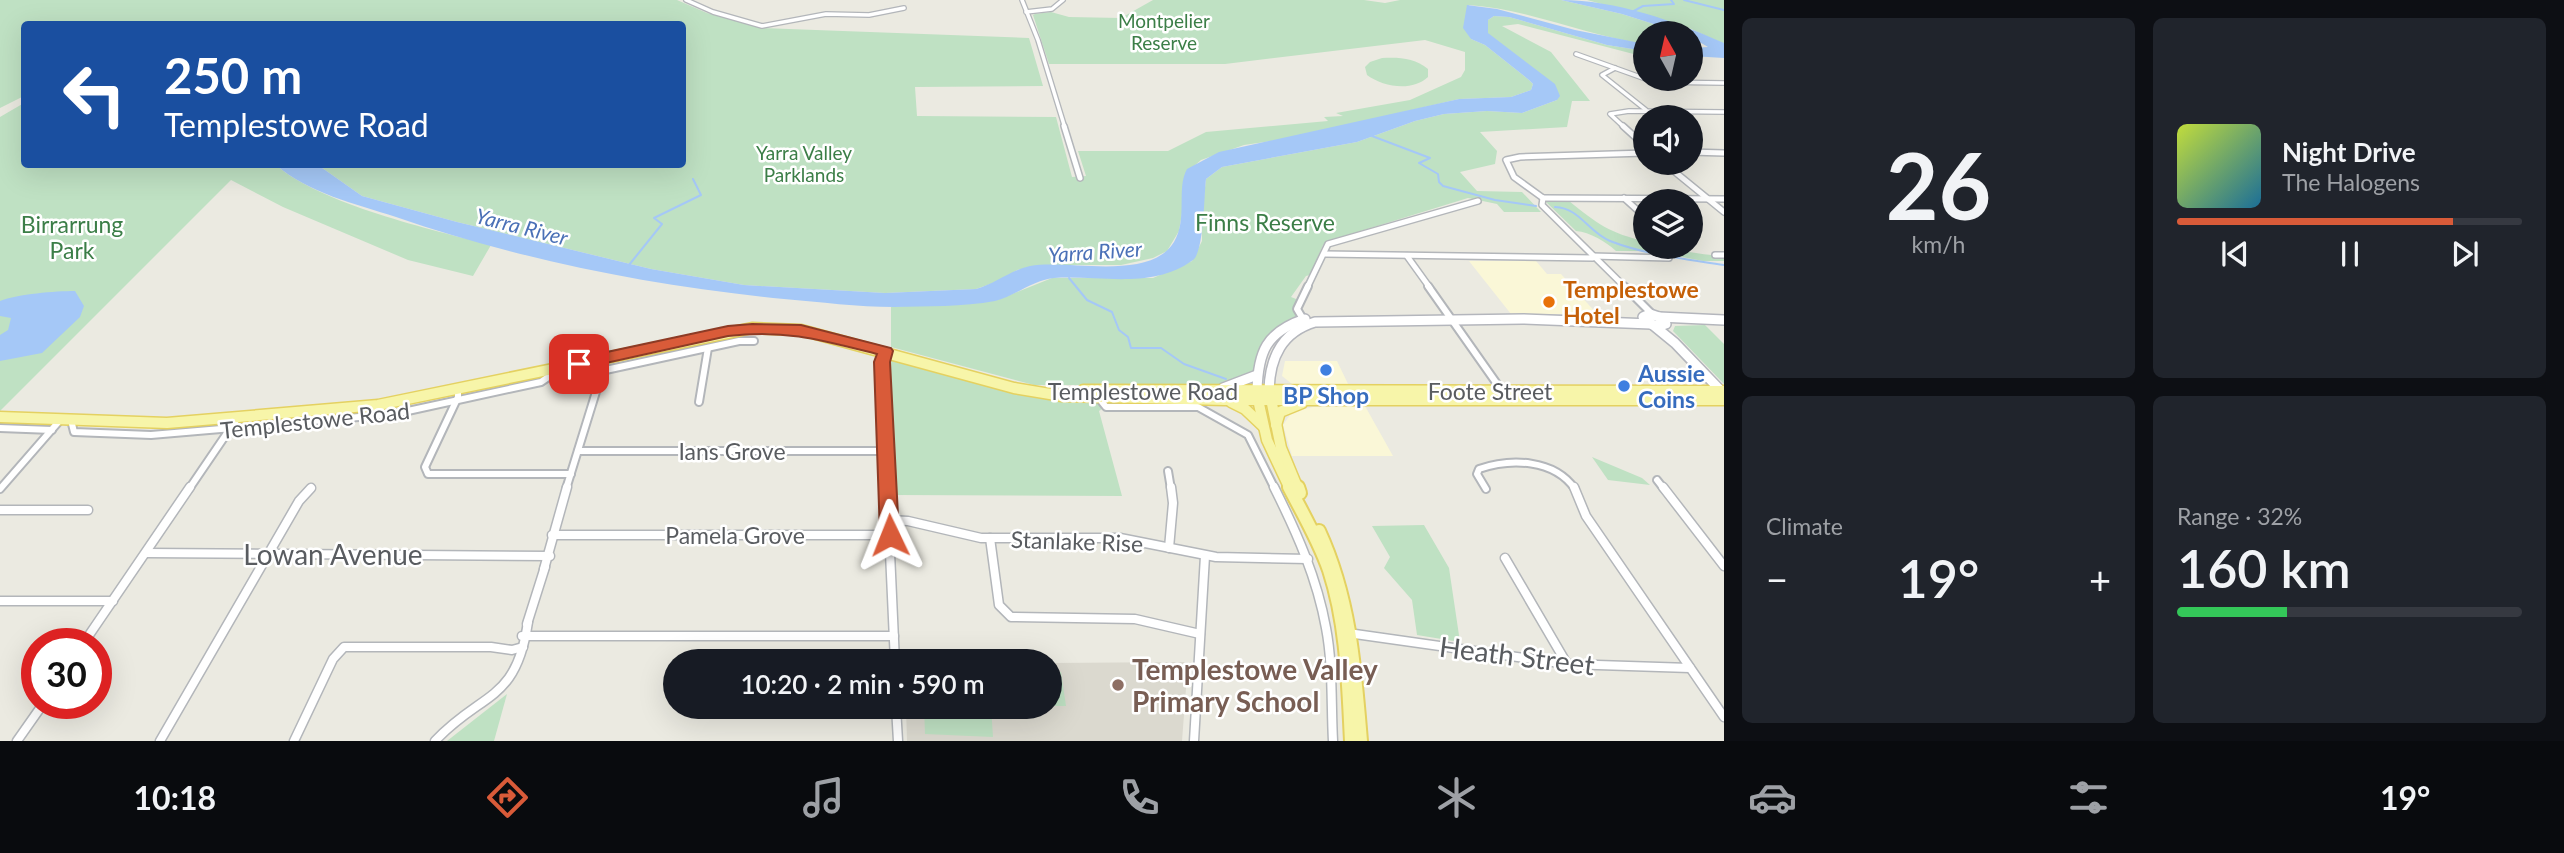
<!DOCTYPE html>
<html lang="en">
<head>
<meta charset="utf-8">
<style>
	body { margin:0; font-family:Lato,sans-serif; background:#20242c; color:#f1f3f6; height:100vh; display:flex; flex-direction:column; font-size:26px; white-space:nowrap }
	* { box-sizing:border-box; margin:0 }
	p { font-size:23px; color:#9ea1a6 }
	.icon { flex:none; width:38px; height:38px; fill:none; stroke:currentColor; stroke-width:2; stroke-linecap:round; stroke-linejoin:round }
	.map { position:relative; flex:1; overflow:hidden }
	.side { display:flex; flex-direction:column; gap:18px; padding:18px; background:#0d0f14; width:840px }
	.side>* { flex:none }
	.banner { position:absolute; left:21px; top:21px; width:665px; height:147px; border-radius:7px; box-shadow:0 7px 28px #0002; background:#1a4fa0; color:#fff; overflow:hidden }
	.needle { width:46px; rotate:352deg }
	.fabs { position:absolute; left:1633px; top:21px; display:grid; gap:14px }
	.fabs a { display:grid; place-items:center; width:70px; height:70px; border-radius:50%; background:#171b24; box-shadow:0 7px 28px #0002; font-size:35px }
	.speed { position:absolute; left:21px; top:628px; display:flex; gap:14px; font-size:35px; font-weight:700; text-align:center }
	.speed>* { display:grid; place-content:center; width:91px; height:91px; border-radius:50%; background:#171b24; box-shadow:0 7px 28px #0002; line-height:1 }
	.speed .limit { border:10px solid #d22; background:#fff; color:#111 }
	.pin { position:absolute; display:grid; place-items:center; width:60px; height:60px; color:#fff; margin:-30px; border-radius:14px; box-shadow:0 4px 10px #0006 }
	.me { position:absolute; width:77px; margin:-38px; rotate:358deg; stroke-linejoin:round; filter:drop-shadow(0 0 5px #0008) }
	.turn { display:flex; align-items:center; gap:24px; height:147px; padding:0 28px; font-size:32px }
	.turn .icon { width:91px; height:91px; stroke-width:2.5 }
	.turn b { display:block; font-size:49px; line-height:60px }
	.big { font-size:52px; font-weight:600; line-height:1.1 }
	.side .widget { flex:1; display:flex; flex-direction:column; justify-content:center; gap:10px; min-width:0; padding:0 24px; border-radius:10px; background:#20242c }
	.side .dial { align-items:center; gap:0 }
	.dial b { font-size:91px; line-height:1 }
	.song { display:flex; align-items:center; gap:21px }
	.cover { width:84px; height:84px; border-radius:10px; background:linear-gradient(135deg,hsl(70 70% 55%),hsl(200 70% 35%)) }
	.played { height:7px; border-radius:4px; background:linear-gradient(90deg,#d95b39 80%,#363941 80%) }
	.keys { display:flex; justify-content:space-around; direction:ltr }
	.heat { display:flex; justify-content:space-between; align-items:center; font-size:38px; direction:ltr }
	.charge { height:10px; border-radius:5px; background:linear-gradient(90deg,#34c759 32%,#363941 0) }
	.side .tiles { flex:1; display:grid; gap:18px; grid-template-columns:repeat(2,1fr) }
	.trip { position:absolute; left:663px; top:649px; width:399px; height:70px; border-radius:35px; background:#171b24; box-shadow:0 7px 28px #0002; font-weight:600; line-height:70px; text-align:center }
	.tab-bar { display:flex; height:112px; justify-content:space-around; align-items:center; background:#090b0e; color:#9ea1a6 }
	.tab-bar .icon { width:49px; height:49px }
	.tab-bar .current { color:#d95b39 }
	.tab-bar b { font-size:32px; color:#f1f3f6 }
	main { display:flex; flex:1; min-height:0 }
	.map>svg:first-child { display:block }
	.commercial { fill:#faf7d7 }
	.education { fill:#dbd9cf }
	.green { fill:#bfe1c3 }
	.water { fill:#a5c8f7 }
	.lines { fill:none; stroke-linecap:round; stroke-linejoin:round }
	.stream { stroke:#a5c8f7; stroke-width:2 }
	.street-far3-casing { stroke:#b3b6ba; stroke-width:6 }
	.street-far2-casing { stroke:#b3b6ba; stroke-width:8 }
	.street-far1-casing { stroke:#b3b6ba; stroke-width:10 }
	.street-casing { stroke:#b3b6ba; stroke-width:11 }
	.secondary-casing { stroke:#b4b6bc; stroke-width:12 }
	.primary-far1-casing { stroke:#e4d161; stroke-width:13 }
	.primary-casing { stroke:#e4d161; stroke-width:16 }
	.street-far3 { stroke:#fff; stroke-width:3.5 }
	.street-far2 { stroke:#fff; stroke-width:5 }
	.street-far1 { stroke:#fff; stroke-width:6 }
	.street { stroke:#fff; stroke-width:8 }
	.secondary { stroke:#fff; stroke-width:9 }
	.primary-far1 { stroke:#f7f5a9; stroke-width:10 }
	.primary { stroke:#f7f5a9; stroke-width:12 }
	.route { fill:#d95b39; stroke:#8d3b25; stroke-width:2 }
	.food-dot { fill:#e8710a; stroke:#fff; stroke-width:2.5 }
	.shop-dot { fill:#3f7fe0; stroke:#fff; stroke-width:2.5 }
	.education-dot { fill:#8d6e63; stroke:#fff; stroke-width:2.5 }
	.labels { text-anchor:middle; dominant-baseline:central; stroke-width:5; stroke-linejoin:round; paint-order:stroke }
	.far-park-label { font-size:19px; fill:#3b7e47; stroke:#fff }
	.far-water-label { font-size:21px; font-style:italic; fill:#4b71b7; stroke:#fff }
	.park-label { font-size:23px; fill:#3b7e47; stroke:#fff }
	.food-label { font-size:23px; font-weight:bold; fill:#c56008; stroke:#fff; text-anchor:start }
	.shop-label { font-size:23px; font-weight:bold; fill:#366cbe; stroke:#fff; text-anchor:start }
	.street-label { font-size:23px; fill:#595c60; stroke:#fff }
	.near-street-label { font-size:28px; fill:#595c60; stroke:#fff }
	.near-education-label { font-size:28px; font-weight:bold; fill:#785e54; stroke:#fff; text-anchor:start }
</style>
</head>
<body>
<main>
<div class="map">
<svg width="1724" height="741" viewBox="0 0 1724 741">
	<rect width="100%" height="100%" fill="#ebeae1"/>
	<g class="commercial">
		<polygon points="1469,261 1536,261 1547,274 1561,274 1597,314 1511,314"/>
		<polygon points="1285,361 1337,361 1349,386 1292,384 1282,376"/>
		<polygon points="1365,406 1393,456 1292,456 1283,425 1292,412 1313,407"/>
	</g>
	<polygon class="education" points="1188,662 1182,741 907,741 906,707 1050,707 1050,663"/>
	<g class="green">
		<path d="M0 0H677L707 13 762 28 1029 38 1043 86 915 87 917 116 1056 117 1072 177 1086 176 1078 151H1168L1206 132 1328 121 1324 117 1343 116 1336 113 1410 100 1461 77 1465 70V52L1425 40 1225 64H1049L1033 15 1035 14 1051 12 1069 17 1121 18 1153 0H1364L1385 3 1400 0H1561L1622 14 1682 33H1645V44C1586 36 1529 9 1469 5L1465 19 1471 39 1485 45 1529 80 1533 84 1531 90 1511 97 1459 99 1292 138 1244 145 1201 160 1185 174 1183 207 1179 231 1167 251 1153 258 1121 265H1041L1017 270 1002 280 976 289 885 293 744 285 651 269 457 222 362 196 318 165 682 164V24H24V96L0 108Z"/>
		<polygon points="1587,0 1724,0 1724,44 1689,28"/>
		<path d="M1494 16 1509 17 1607 45 1645 51V57L1518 24 1502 26 1551 52 1590 101H1572L1567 127 1480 132 1497 151 1495 164 1460 172 1477 191 1522 192 1541 212H1504L1497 204 1468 198 1335 239 1323 245 1310 275 1306 276 1291 297 1296 299 1295 317C1267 333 1261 342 1254 373L1220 385H1034L891 347V307L997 300 1052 278H1153L1192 261 1202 241V215L1206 179 1222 167 1357 142 1415 121 1444 114 1487 111 1522 113 1557 100 1487 33 1488 20Z"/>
		<path d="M1382 58C1399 57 1415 58 1428 69V77C1412 92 1383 87 1367 75L1365 67 1370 62Z"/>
		<path d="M24 103V164L276 165C320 204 433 230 491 245L473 276 408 260 283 207 231 180 0 411V117Z"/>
		<path d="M1569 201C1596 223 1611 234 1645 241V247C1672 247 1697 255 1724 256V261H1703L1651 251H1616C1606 242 1590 232 1576 231L1546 202Z"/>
		<polygon points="1705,325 1724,344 1724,384 1673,331 1675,326"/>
		<polygon points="894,359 1035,397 1096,400 1102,409 1099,411 1122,496 892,495 887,365"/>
		<polygon points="1592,457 1642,478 1650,485 1608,480"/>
		<polygon points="1424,525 1449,568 1460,642 1417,635 1412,600 1384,568 1390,557 1372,526"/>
		<polygon points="1050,672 1061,672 1066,706 1050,706"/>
		<polygon points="507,694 494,741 447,741"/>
		<polygon points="924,707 991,707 993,737 925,734"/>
	</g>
	<g class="water">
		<path d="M1561 0C1616 0 1674 21 1724 43V58L1691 56V48L1708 47 1691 37 1690 33H1682L1622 14Z"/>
		<path d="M1467 5 1497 9 1575 30 1645 44V51L1607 45 1509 17 1494 16 1488 20V33L1555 84 1560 96 1557 100 1522 113 1487 111 1444 114 1415 121 1357 142 1222 167 1206 179C1204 195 1204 252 1193 260 1152 290 1100 275 1054 278 1033 280 1015 296 995 301 963 307 927 306 894 307 858 307 820 302 784 299 652 286 521 260 396 217 356 204 308 193 276 165H318L362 196 457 222 651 269 744 285 885 293 976 289C995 284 1011 270 1030 266 1069 259 1149 282 1174 242 1188 219 1176 188 1187 169L1219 152 1459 99 1511 97 1531 90 1533 84 1529 80 1485 45 1471 39 1463 28Z"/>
		<path d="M75 291 84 306 80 317 42 353 0 361V335L8 330 11 318 0 316V301C18 294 55 291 75 291Z"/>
	</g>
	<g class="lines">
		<g class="stream">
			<polyline points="1684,0 1724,10"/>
			<polyline points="1632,12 1643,6 1674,4 1671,0"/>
			<polyline points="1372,136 1430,158 1419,163 1438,174 1439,182 1443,186 1495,200 1536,206"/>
			<path d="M1555 207C1580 208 1588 232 1610 241 1646 255 1686 259 1724 265"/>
			<polyline points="629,265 662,224 654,218 701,195 693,179"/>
			<polyline points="1069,278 1087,300 1112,312 1119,330 1128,337 1131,348 1161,348 1184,364 1226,379"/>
		</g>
		<defs>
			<g id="street-far3">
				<polyline points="686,0 713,12 762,26 826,14 869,15 904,8"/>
				<polyline points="1022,0 1038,40 1065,128"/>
				<polyline points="1026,12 1052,9 1063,0"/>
				<polyline points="1576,54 1654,82 1724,83"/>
				<polyline points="1615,68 1602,75 1646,110"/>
				<polyline points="1625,128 1610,114 1629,111 1724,112"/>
			</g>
			<g id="street-far2">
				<polyline points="1064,126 1080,178"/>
				<polyline points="1623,126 1645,146"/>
				<polyline points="1690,152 1724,153"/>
				<polyline points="1664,163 1724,212"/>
				<polyline points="1543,198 1514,177 1506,160 1520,157 1645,153"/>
				<polyline points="1543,198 1724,199"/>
				<polyline points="1543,198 1542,205 1626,288"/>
				<polyline points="1624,198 1645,217"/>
				<polyline points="1325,254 1593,258"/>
				<polyline points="1715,255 1724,255"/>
				<polyline points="1407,256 1430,288"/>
				<polyline points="1592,256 1669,258"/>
				<polyline points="1307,288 1328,244 1478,201"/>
			</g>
			<g id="street-far1">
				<polyline points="1428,286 1502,391"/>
				<polyline points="1624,286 1651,313"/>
				<polyline points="1303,319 1297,309 1308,286"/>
				<polyline points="885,351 882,362 888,489"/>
				<polyline points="601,371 739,341 754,341"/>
				<polyline points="458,390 458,397 425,467 428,474 571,474"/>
				<polyline points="1098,397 1106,407 1198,407 1248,435 1275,489"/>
				<polyline points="699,402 708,348"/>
				<polyline points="71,420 74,432 151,435 394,414 541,382 560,369"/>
				<polyline points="0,428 52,430"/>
				<polyline points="578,451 886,451"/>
				<polyline points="1168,471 1171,489"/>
				<polyline points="1657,480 1664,489"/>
				<polyline points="0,489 61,419"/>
				<polyline points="189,489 238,417"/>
				<polyline points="566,489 604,366 604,358"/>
				<path d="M1486 489 1477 474 1479 469C1511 458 1554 459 1575 489"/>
			</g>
			<g id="street">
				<polyline points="887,487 895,662"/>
				<path d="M1274 487C1297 533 1317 578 1326 628 1333 664 1331 704 1333 741"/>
				<polyline points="1574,487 1586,516 1724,717"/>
				<polyline points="1663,487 1724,566"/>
				<polyline points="0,510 88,510"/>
				<polyline points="889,520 908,521 981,538 1120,538 1216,557 1308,559"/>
				<polyline points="552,535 890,535"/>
				<polyline points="990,538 999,605 1011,617 1135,619 1200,634"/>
				<polyline points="1169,548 1173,503 1171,487"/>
				<polyline points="146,553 550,556"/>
				<polyline points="1505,558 1567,664"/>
				<polyline points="544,569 567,487"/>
				<polyline points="0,601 113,601"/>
				<polyline points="527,624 545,567"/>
				<polyline points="1348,633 1567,664 1690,668"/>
				<polyline points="522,636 894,636"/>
				<polyline points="83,644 190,487"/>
				<polyline points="896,707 898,741"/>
				<polyline points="17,741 43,704"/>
				<polyline points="160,741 299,501 311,488"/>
				<polyline points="294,741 333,659 344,647 491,647 512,650 523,647"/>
				<path d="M435 741C482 691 516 703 528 622"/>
				<polyline points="1194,741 1205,556"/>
			</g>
			<g id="secondary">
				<path d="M1650 314 1662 318 1666 324C1657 328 1649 325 1643 317Z"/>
				<polyline points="1659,317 1724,320"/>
				<polyline points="1653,325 1675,343 1722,392"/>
				<polyline points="1223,388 1257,375"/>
				<path d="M1269 390C1270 357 1282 332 1315 322L1523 319 1651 324"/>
				<path d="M1257 391C1258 352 1266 332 1305 319"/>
			</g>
			<g id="primary-far1">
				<polyline points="1083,390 1724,391"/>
				<polyline points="1270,394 1281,448 1298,489"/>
				<polyline points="1257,395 1267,440 1290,489"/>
				<polyline points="1231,402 1245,409 1263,426"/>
				<polyline points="0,417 167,423 378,405 752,328 801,330 1014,388 1062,396 1225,400 1724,400"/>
				<polyline points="1276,425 1280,412 1302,403"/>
			</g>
			<g id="primary">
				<path d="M1289 487C1303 514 1319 541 1329 570 1347 625 1348 684 1351 741"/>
				<polyline points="1298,487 1300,493"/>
				<path d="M1319 531C1350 598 1355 668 1361 741"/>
			</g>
		</defs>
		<use href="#street-far3" class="street-far3-casing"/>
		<use href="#street-far2" class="street-far2-casing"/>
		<use href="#street-far1" class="street-far1-casing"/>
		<use href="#street" class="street-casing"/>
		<use href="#secondary" class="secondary-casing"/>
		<use href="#primary-far1" class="primary-far1-casing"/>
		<use href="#primary" class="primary-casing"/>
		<use href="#street-far3" class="street-far3"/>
		<use href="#street-far2" class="street-far2"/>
		<use href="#street-far1" class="street-far1"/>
		<use href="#street" class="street"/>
		<use href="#secondary" class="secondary"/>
		<use href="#primary-far1" class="primary-far1"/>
		<use href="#primary" class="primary"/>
	</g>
	<path class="route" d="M752 324 801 325 891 348 893 351 890 362 899 535 896 541 890 543 883 541 880 535 874 362 877 354C822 340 785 329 728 336L579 369 571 364 579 358 728 326Z"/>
	<circle class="food-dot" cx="1549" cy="302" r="7"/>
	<g class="shop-dot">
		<circle cx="1326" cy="370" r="7"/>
		<circle cx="1624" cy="386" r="7"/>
	</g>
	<circle class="education-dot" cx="1118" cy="685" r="7"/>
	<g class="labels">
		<g class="far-park-label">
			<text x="1164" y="20">Montpelier<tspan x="1164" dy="22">Reserve</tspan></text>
			<text x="804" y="152">Yarra Valley<tspan x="804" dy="22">Parklands</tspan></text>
		</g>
		<g class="far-water-label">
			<text transform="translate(522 226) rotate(14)">Yarra River</text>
			<text transform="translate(1095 251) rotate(-4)">Yarra River</text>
		</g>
		<g class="park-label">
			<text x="1265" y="222">Finns Reserve</text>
			<text x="72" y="224">Birrarrung<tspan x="72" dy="26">Park</tspan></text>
		</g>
		<g class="food-label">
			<text x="1563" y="289">Templestowe<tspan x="1563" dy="26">Hotel</tspan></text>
		</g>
		<g class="shop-label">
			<text x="1638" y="373">Aussie<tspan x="1638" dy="26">Coins</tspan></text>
			<text x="1326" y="395" text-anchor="middle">BP Shop</text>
		</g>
		<g class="street-label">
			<text x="1143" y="391">Templestowe Road</text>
			<text x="1490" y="391">Foote Street</text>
			<text transform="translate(315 420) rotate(-6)">Templestowe Road</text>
			<text x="732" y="451">Ians Grove</text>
			<text x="735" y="535">Pamela Grove</text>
			<text transform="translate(1077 541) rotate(2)">Stanlake Rise</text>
		</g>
		<g class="near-street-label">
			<text x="333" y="554">Lowan Avenue</text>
			<text transform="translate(1517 655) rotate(7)">Heath Street</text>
		</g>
		<g class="near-education-label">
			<text x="1132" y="669">Templestowe Valley<tspan x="1132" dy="32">Primary School</tspan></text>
		</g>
	</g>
</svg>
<div class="fabs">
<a><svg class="needle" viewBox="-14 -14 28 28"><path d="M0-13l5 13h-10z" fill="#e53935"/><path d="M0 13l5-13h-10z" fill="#9ea1a6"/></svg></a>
<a><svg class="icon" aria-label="sound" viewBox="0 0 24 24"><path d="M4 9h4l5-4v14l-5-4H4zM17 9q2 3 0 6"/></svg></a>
<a><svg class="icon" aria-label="layers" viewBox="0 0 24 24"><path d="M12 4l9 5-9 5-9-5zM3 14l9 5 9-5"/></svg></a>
</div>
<div class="speed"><div class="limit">30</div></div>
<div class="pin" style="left:579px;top:364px;background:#d93025"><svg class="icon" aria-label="arrive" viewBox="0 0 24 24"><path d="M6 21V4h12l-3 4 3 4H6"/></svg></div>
<svg class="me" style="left:890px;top:535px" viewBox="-20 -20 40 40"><path d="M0-17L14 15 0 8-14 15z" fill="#d95b39" stroke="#fff" stroke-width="4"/></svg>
<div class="trip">10:20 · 2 min · 590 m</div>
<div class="banner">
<div class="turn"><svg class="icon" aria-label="left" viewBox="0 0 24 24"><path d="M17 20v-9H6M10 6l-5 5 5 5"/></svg><div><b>250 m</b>Templestowe Road</div></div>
</div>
</div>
<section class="side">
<div class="tiles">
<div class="widget dial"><b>26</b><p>km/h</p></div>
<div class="widget">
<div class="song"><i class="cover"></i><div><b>Night Drive</b><p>The Halogens</p></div></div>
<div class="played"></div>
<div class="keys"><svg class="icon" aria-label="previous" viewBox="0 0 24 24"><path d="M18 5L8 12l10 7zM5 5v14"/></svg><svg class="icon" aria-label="pause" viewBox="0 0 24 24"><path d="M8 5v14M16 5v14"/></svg><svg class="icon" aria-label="next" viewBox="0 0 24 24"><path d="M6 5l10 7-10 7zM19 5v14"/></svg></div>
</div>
<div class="widget"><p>Climate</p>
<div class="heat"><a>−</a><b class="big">19°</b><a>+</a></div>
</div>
<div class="widget"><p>Range · 32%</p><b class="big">160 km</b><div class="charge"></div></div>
</div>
</section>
</main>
<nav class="tab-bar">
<b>10:18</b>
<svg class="icon current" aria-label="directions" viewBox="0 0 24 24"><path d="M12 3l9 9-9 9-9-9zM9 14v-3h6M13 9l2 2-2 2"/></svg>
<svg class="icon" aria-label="music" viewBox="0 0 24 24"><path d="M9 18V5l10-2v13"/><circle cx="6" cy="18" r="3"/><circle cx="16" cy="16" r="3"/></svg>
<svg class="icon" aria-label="phone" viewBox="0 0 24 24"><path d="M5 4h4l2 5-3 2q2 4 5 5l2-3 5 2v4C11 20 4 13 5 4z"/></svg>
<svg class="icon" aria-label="climate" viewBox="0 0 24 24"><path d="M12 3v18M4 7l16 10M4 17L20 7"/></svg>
<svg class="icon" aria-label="car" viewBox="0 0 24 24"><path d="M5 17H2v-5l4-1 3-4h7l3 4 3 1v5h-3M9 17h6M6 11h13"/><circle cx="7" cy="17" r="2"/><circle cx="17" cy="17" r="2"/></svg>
<svg class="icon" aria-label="filters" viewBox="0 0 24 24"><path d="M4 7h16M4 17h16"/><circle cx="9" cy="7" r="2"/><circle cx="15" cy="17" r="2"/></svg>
<b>19°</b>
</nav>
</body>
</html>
